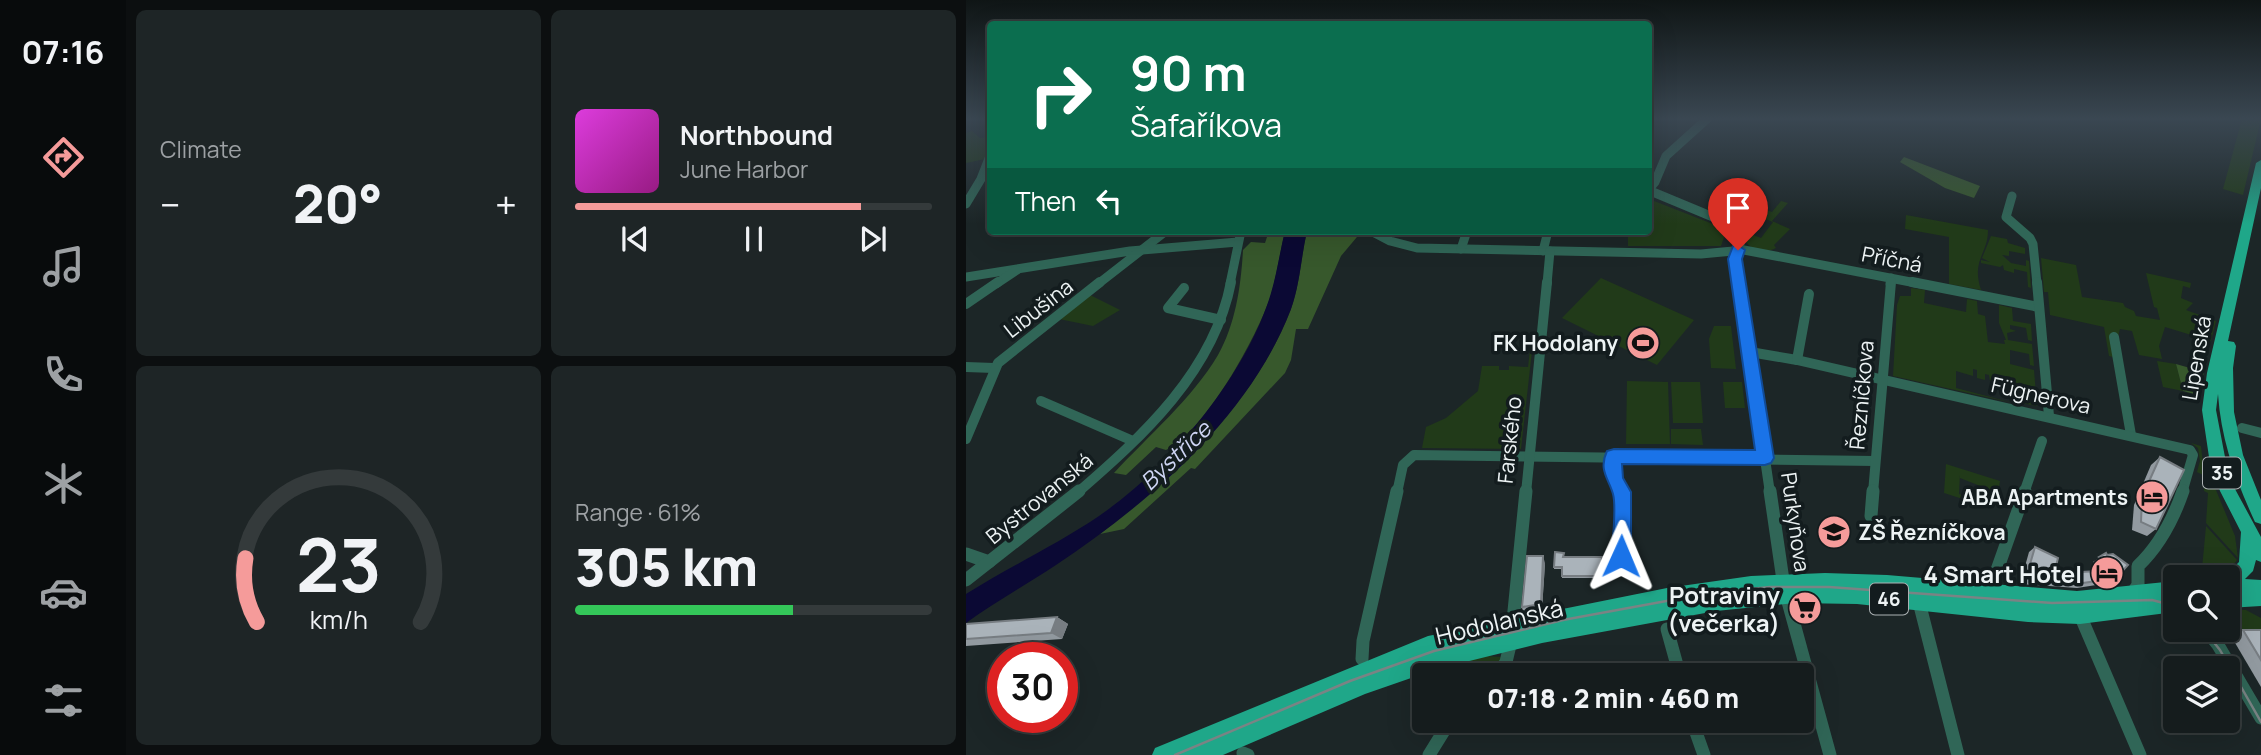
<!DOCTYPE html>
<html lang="en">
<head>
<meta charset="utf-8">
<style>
	body { margin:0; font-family:Manrope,sans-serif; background:#1e2526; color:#f1f3f6; height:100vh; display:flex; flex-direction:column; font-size:26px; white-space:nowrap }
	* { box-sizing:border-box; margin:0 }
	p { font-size:23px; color:#9da1a4 }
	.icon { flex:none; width:38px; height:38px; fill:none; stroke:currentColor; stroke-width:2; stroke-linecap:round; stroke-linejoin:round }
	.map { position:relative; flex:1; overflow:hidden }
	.details { display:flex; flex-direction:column; gap:10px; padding:10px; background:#0c0f10; width:840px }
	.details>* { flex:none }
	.banner { position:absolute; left:21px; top:21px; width:665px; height:214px; border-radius:7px; box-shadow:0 7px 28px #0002,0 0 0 2px #343a3b; background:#0b6e4f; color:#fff; overflow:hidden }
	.fabs { position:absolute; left:1197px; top:565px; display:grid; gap:14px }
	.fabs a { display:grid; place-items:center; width:77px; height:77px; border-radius:7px; background:#151c1d; box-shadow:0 7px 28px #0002,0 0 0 2px #343a3b; font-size:35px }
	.speed { position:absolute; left:21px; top:642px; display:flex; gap:14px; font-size:35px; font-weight:700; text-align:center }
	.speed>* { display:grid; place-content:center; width:91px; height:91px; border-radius:50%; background:#151c1d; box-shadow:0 7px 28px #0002,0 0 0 2px #343a3b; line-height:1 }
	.speed .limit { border:10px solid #d22; background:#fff; color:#111 }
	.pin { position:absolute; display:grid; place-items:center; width:60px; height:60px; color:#fff; margin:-72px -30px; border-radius:50% 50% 50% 0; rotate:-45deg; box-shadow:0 0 7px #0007 }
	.pin .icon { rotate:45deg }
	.me { position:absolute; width:77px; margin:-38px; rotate:1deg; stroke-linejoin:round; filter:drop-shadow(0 0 5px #0008) }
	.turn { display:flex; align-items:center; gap:24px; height:147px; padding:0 28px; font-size:32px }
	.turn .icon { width:91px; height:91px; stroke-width:2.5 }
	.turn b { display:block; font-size:49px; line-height:60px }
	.then { display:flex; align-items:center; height:66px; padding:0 28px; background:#0003; gap:14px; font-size:26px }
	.big { font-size:52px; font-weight:800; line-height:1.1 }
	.details .tile { flex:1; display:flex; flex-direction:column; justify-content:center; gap:10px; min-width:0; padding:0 24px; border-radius:10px; background:#1e2526 }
	.details .dial { align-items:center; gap:0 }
	.dial svg { height:182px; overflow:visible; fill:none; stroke:#343a3b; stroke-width:7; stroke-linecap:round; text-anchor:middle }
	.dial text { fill:#f1f3f6; stroke:none }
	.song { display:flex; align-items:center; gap:21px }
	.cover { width:84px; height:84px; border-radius:10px; background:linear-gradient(135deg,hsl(300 70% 55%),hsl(310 70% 35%)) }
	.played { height:7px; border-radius:4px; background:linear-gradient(90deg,#f59b9a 80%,#343a3b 80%) }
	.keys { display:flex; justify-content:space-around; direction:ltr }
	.heat { display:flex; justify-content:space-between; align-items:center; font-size:38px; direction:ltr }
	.charge { height:10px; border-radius:5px; background:linear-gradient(90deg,#34c759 61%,#343a3b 0) }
	.details .tiles { flex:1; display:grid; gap:10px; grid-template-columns:repeat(2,1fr) }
	.trip { position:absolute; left:446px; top:663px; width:402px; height:70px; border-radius:7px; background:#151c1d; box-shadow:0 7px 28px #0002,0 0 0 2px #343a3b; font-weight:800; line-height:70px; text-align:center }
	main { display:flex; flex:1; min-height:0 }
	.tab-bar { display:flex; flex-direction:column; width:126px; justify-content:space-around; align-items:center; background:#080b0c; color:#9da1a4 }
	.tab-bar .icon { width:49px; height:49px }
	.tab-bar .selected { color:#f59b9a }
	.tab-bar b { font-size:32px; color:#f1f3f6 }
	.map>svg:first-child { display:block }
	.green { fill:#213a19 }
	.forest { fill:#37582c }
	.water { fill:#0b0934 }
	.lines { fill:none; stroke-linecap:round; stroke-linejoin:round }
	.minor-far2 { stroke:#306657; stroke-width:9 }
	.minor-far1 { stroke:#306657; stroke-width:10 }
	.minor { stroke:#306657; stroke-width:13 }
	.major { fill:#1fa789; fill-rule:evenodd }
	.tram { stroke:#7a8384; stroke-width:2.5 }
	.wall { fill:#929aa0 }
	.shaded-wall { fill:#777d82 }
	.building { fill:#aab3ba; stroke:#777d82; stroke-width:2 }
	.route { fill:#1a73e8; stroke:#114b97; stroke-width:2 }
	.labels { text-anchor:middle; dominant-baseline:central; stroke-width:7; stroke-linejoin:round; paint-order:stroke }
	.shield { fill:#131c1e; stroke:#acb2b4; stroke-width:2 }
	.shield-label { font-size:19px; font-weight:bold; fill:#edf3f4 }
	.street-label { font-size:21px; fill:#edf3f4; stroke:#131c1e }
	.poi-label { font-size:21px; font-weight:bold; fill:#edf3f4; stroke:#131c1e; text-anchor:end }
	.water-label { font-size:23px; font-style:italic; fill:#ced4f3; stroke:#131c1e }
	.near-poi-label { font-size:24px; font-weight:bold; fill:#edf3f4; stroke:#131c1e; text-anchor:end }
	.near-street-label { font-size:24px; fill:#edf3f4; stroke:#131c1e }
</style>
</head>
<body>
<main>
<nav class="tab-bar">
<b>07:16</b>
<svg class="icon selected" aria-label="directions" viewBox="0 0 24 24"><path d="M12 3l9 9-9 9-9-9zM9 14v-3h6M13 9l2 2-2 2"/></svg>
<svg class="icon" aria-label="music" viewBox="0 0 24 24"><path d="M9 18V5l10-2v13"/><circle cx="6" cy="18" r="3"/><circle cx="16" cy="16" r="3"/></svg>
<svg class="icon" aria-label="phone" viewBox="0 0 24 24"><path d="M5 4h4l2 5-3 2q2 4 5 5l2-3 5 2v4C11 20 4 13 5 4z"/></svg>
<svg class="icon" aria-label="climate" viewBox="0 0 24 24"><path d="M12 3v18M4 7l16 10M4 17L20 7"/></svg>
<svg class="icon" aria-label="car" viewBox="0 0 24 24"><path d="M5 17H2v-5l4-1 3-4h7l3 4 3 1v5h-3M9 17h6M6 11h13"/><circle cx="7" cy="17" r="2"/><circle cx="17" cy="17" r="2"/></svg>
<svg class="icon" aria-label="filters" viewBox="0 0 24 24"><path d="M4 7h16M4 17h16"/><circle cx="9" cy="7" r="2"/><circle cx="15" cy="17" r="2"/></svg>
</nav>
<section class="details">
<div class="tiles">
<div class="tile"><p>Climate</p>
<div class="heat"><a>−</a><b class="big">20°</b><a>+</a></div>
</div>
<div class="tile">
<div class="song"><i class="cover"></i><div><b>Northbound</b><p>June Harbor</p></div></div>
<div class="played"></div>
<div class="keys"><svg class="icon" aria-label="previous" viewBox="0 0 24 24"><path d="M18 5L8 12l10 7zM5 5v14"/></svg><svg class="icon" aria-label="pause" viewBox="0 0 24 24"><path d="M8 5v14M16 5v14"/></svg><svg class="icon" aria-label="next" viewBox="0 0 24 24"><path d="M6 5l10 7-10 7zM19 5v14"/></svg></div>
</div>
<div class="tile dial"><svg viewBox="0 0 100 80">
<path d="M14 69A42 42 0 1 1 86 69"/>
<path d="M14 69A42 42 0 0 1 9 41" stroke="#f59b9a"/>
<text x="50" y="56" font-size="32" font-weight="700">23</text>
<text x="50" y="72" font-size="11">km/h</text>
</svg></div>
<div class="tile"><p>Range · 61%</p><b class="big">305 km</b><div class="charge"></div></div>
</div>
</section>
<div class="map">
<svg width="1295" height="755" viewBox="0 0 1295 755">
	<rect width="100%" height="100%" fill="#1c2627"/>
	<g class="green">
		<polygon points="1276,119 1295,119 1277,195 1257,189"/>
		<polygon points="6,131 14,138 24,137 24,150 19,159 0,163 0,133"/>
		<polygon points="683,199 752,226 759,234 755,246 662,246 662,231 682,231"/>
		<path d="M815 201 822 203 806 221 824 229 808 245 810 248C801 253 786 251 780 242 777 236 780 232 774 227 764 218 748 218 740 207L770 219 782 233 795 238 807 222 782 212 795 208 806 212Z"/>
		<path d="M940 215 1022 230C1022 255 1005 259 1015 290L983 284V237L939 229Z"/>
		<polygon points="1025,236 1041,239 1042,243 1059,248 1059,254 1043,251 1043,256 1036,255 1045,263 1060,266 1060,260 1063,261 1065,288 1062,287 1061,272 1048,269 1048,273 1038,270 1037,265 1034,267 1015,263 1015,260 1024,262 1016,258"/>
		<polygon points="1075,258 1110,265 1116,297 1157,303 1159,307 1168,311 1170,316 1194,320 1191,308 1188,307 1180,273 1225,283 1224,288 1217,286 1215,298 1227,303 1220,310 1250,321 1245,341 1199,327 1193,346 1196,359 1173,355 1166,331 1154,329 1147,357 1143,356 1138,327 1084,315 1082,292 1078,292"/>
		<polygon points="635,278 728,320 691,365 596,318"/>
		<polygon points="945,288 959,290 958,303 1000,312 1001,299 1011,301 1012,314 1019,316 1022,342 1039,344 1038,340 1040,340 1033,323 1033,305 1046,308 1047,321 1065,324 1066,341 1062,340 1060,328 1044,325 1044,329 1050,331 1041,333 1042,340 1066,344 1068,366 1064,365 1063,354 1044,350 1044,364 1068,370 1071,406 1056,403 1056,400 1066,402 1066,393 1048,387 1048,380 1043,380 1044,391 1036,389 1036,384 1024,381 1023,375 1019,374 1019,380 1011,378 1011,370 1007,369 1007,376 990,371 990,388 1047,403 927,376 931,305 934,296 945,296"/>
		<polygon points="124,295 154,310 127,326 93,319"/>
		<polygon points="748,326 765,326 770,369 745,368 743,339"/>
		<polygon points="565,341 567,342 555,449 456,448 460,427 480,418 512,391 516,366 533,366 533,370 543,370 543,366 562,367"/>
		<polygon points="1191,361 1210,364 1217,391 1197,387"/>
		<polygon points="661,381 702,382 704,444 660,444"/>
		<polygon points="705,382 734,382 737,423 707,423"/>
		<polygon points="757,382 776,382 779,408 759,408"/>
		<polygon points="705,429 735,429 737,445 705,444"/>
		<polygon points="1225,443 1235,446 1237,464 1240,466 1269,536 1272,558 1240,523 1242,493 1238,491 1239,476 1231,472 1234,461 1232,448"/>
		<polygon points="980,464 1034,481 1032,493 994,478 994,474 993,494 1001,497 1000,500 978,493"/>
		<path d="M1240 526 1271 560C1263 572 1252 573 1239 573L1236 569Z"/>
		<polygon points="1262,609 1280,610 1295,618 1295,630 1255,633 1252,630 1262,630"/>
		<polygon points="519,656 536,657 532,668 523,675 458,676 458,708 449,693 445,677"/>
	</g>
	<g class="forest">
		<polygon points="938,157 1014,186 1008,198 979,188 934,162"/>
		<path d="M303 231H319C314 252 311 274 305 295 291 337 240 430 200 450L190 447 160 475 148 473C182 436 226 399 252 355 270 323 275 285 277 250L285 242 299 243Z"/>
		<path d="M341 231H396L375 256 342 329H330L325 360 319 373 229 469 225 468 158 529 134 534C211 473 289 403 325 309 334 284 335 257 341 231Z"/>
		<polygon points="1210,364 1238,372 1232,395 1217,391"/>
	</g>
	<path class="water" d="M319 231H341C335 257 334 284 325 309 283 418 184 502 90 565 60 585 29 602 0 623V594C43 567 90 545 133 516 202 469 281 375 305 293 311 273 314 251 319 231Z"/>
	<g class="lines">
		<g class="minor-far2">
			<polyline points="682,190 759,222 773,234 774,244 769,259 773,284"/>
			<polyline points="682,190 689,182 700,156 741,119"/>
			<polyline points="1046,196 1040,217 1064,238 1067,244 1071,284"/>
			<polyline points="0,204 15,179 24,156"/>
			<polyline points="405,231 424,241 451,248 735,254 778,250 955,284"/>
			<polyline points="495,249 501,231"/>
			<polyline points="577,251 582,231"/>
			<polyline points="0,277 164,251 272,242"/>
			<polyline points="30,284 51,270"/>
			<polyline points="132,284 200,231"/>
			<polyline points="264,284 275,231"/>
			<polyline points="581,284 584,251"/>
			<polyline points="924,284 925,278"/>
		</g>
		<g class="minor-far1">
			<polyline points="773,282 804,493"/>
			<polyline points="946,282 1073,307"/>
			<polyline points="1071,282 1083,416"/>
			<polyline points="218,288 202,308 255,320"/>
			<polyline points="0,304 32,282"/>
			<polyline points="1148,337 1165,435"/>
			<polyline points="784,352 831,360 1224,450 1227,455 1216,493"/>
			<polyline points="831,360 843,294"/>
			<polyline points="0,367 28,368"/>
			<polyline points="75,401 167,441"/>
			<polyline points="1276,428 1295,433"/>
			<polyline points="0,439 32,363 134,282"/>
			<polyline points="648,456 648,480 656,493"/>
			<path d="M111 493C177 436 248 371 265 282"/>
			<polyline points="431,493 437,465 448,455 909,461"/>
			<polyline points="560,493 581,282"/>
			<polyline points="907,493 925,282"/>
			<polyline points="1058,493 1076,441"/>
		</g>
		<g class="minor">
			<polyline points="804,491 818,587 864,755"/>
			<polyline points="905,516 907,491"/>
			<polyline points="0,554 23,562"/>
			<polyline points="655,556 656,491"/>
			<polyline points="0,580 113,491"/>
			<path d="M1165 595 1172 585V566C1194 545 1207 520 1217 491"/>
			<polyline points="1024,597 1025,587 1059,491"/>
			<polyline points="953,602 992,755"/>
			<polyline points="1114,615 1174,755"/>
			<polyline points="701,629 714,676"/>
			<polyline points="1240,630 1252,645 1295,718"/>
			<polyline points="396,659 397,641 431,491"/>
			<polyline points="530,676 540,662 545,641 560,491"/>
			<polyline points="726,721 738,755"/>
			<polyline points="277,753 282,755"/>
			<polyline points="463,755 484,721"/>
		</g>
		<g class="major">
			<path d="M1295 160V188L1262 341 1268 342 1270 346 1267 368 1268 412 1277 455 1295 500V524L1289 522C1270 481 1255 440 1252 394L1250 410 1259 457 1269 489 1295 537V562L1290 560 1287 571 1279 579 1295 580V606L1262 608V578H1257L1273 562 1275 532 1254 491 1243 457 1236 410 1241 373 1290 163Z"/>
			<polygon points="859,573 921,575 1111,591 1209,581 1209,612 1114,624 1062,622 891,604 829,603 750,611 576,643 471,669 399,694 257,755 186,755 189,748 462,636 701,588 785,576"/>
		</g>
		<g class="tram">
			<polyline points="1238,630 1254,650 1295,722"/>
			<polyline points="209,755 384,681 468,651 597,620 744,593 804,587 863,587 1086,603 1186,600 1209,606"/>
		</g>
	</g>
	<g class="wall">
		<polygon points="1194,457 1190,529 1181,536 1166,530 1168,505 1185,465"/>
		<polygon points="1069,547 1090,566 1092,573 1131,571 1132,567 1127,562 1140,553 1150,578 1143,583 1111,588 1054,584 1063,552"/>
		<polygon points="589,552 598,557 636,557 636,578 596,578 596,569 588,569"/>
		<polygon points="579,563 576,610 557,614 556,607"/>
		<polygon points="91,617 102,624 96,639 0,646 0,624"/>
		<polygon points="1277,630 1295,630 1295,687 1265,636"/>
	</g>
	<g class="shaded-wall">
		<polygon points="577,556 579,563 576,610 575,604"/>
		<polygon points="91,617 102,624 96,639 85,633"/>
	</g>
	<g class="building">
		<polygon points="1194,457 1218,470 1190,529 1175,522 1176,497"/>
		<polygon points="1069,547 1092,558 1090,566 1092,573 1135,571 1139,561 1133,557 1140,553 1141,555 1147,554 1162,565 1150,578 1117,583 1060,578"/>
		<polygon points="589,552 598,553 597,557 636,557 636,576 596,576 596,567 588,567"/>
		<polygon points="561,556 577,556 575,604 556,607"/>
		<polygon points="91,617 85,633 0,639 0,624"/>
		<polygon points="1277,630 1295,630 1295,660"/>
	</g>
	<linearGradient id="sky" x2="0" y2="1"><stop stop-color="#0f1515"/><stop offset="0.53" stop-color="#3a4752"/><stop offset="1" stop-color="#3a4752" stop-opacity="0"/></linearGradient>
	<rect width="1295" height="224" fill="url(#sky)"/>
	<path class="route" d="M772 245 779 250 776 259 808 458 805 463 799 465 656 464 657 478 665 492V556L662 563 655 565 649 563 646 556C646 539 651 509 647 494 643 479 632 470 641 451L648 449 789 450 762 259 767 246Z"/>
	<defs>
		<symbol id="stadium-disc" viewBox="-11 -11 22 22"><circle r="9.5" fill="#f59b9a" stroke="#131c1e"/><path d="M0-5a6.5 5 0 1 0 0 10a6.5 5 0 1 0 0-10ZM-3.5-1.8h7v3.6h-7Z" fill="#111"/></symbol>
		<symbol id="hotel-disc" viewBox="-11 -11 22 22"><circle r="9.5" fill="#f59b9a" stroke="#131c1e"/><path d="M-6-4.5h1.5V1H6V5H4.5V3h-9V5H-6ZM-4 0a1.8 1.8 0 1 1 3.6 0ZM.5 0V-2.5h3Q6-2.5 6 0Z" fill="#111"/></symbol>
		<symbol id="school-disc" viewBox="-11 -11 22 22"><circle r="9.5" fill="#f59b9a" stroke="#131c1e"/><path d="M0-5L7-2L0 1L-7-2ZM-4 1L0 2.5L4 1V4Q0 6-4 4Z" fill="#111"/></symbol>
		<symbol id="supermarket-disc" viewBox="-11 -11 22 22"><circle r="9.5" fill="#f59b9a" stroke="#131c1e"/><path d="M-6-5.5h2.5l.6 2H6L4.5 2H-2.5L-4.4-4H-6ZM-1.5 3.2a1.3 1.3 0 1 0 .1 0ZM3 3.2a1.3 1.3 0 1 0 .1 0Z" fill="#111"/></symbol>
	</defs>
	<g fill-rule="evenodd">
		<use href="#stadium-disc" x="658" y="324" width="38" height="38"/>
		<use href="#hotel-disc" x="1167" y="478" width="38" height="38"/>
		<use href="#school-disc" x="849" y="513" width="38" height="38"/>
		<use href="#hotel-disc" x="1122" y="554" width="38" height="38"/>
		<use href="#supermarket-disc" x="820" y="589" width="38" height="38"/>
	</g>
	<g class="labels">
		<g class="shield">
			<rect x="1237" y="457.5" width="38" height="31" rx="5"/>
			<rect x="904" y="583.5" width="38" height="31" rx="5"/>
		</g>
		<g class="shield-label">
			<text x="1256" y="473">35</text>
			<text x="923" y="599">46</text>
		</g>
		<g class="street-label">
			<text transform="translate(926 259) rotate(11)">Příčná</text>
			<text transform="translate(72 308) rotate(-38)">Libušina</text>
			<text transform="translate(1230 358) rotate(-80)">Lipenská</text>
			<text transform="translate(895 395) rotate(-85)">Řezníčkova</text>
			<text transform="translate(1075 395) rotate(13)">Fügnerova</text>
			<text transform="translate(543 440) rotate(-84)">Farského</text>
			<text transform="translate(73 498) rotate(-39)">Bystrovanská</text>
			<text transform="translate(830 522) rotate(82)">Purkyňova</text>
		</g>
		<g class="poi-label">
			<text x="652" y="343">FK Hodolany</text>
			<text x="1162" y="497">ABA Apartments</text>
			<text x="892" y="532" text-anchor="start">ZŠ Řezníčkova</text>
		</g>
		<g class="water-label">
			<text transform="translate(209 455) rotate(-44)">Bystřice</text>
		</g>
		<g class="near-poi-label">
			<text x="1116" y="573">4 Smart Hotel</text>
			<text x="814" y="594">Potraviny<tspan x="814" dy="28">(večerka)</tspan></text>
		</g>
		<g class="near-street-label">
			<text transform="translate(533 621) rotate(-13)">Hodolanská</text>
		</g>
	</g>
</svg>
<div class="fabs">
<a><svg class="icon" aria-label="search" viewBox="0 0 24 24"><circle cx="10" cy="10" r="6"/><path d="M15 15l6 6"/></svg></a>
<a><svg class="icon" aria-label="layers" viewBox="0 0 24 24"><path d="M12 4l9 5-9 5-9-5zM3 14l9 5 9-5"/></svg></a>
</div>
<div class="speed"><div class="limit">30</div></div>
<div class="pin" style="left:772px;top:250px;background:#d93025"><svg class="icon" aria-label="arrive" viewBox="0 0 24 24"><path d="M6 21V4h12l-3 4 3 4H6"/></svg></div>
<svg class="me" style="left:655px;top:556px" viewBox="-20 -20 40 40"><path d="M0-17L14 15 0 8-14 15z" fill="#1a73e8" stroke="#fff" stroke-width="4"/></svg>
<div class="trip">07:18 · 2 min · 460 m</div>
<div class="banner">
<div class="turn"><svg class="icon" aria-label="right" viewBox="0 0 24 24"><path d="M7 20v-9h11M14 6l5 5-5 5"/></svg><div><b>90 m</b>Šafaříkova</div></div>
<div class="then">Then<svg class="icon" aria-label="left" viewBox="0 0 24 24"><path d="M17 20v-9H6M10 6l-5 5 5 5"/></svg></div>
</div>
</div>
</main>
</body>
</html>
